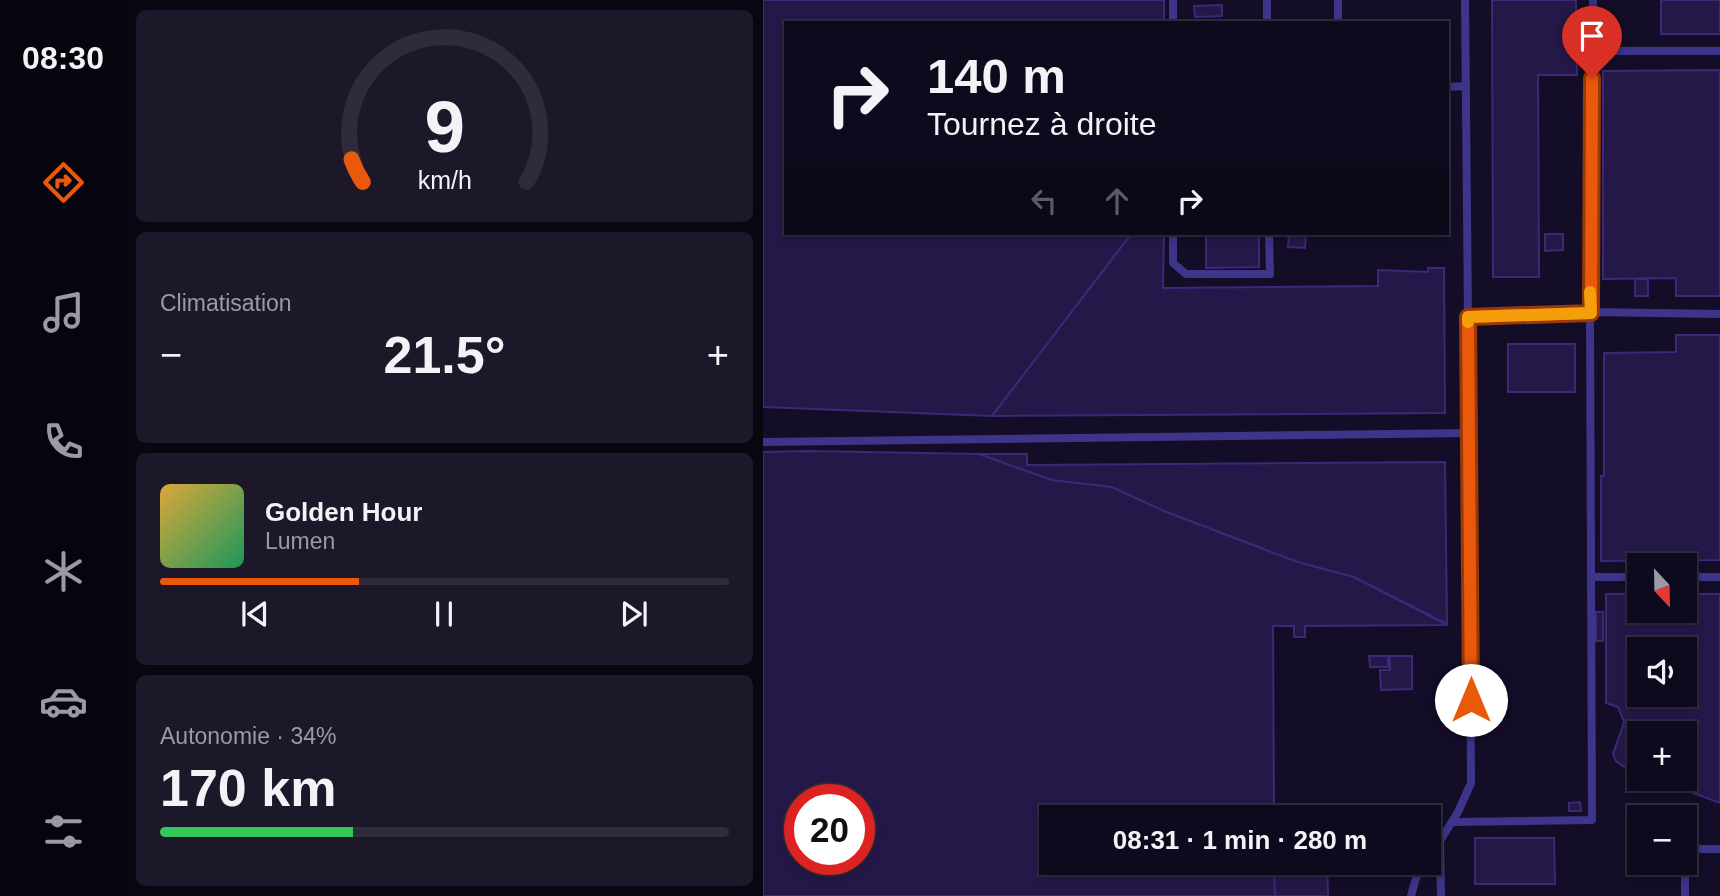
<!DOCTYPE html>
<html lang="fr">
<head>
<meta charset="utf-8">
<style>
	body { margin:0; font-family:Arial,sans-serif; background:#1c182a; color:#f1f3f6; height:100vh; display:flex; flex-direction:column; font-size:26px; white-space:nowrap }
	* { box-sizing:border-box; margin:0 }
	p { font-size:23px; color:#9b9aa4 }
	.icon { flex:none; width:38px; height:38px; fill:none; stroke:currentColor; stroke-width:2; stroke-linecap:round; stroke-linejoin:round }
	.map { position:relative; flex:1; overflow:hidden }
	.sheet { display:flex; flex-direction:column; gap:10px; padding:10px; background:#080610; width:637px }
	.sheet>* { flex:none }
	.hud { position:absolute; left:21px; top:21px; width:665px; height:214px; border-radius:0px; box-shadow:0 4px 10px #0003,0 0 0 2px #2e2b3b; background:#0e0a1d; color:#f1f3f6; overflow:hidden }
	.needle { width:46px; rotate:158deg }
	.fabs { position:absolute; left:864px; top:553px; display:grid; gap:14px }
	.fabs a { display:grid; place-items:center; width:70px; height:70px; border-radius:0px; background:#0e0a1d; box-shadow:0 4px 10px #0003,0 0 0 2px #2e2b3b; font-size:35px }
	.speed { position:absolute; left:21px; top:784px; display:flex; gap:14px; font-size:35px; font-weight:700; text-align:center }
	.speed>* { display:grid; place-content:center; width:91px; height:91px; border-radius:50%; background:#0e0a1d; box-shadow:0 4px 10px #0003,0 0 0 2px #2e2b3b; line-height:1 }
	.speed .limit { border:10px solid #d22; background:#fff; color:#111 }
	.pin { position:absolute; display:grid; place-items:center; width:60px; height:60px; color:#fff; margin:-72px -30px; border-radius:50% 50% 50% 0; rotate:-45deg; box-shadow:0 0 7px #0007 }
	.pin .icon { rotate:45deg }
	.me { position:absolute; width:77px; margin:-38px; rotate:0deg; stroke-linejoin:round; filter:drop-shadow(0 0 5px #0008) }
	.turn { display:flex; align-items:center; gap:24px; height:147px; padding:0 28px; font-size:32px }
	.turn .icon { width:91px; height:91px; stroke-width:2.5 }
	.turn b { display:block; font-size:49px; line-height:60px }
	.lanes { display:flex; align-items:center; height:66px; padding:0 28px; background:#0003; justify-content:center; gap:35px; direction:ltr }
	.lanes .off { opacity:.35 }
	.big { font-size:52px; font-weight:700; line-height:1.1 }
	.sheet .widget { flex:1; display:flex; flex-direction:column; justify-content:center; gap:10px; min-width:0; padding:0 24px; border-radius:10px; background:#1c182a }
	.sheet .dial { align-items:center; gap:0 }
	.dial svg { height:182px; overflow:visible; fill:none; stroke:#2e2b3b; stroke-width:7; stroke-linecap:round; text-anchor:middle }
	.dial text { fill:#f1f3f6; stroke:none }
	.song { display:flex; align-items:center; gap:21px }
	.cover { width:84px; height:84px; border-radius:10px; background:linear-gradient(135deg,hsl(40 70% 55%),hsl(150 70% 35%)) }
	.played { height:7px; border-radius:4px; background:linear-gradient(90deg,#ea580c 35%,#2e2b3b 35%) }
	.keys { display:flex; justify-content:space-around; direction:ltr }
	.heat { display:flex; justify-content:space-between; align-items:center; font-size:38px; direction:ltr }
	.charge { height:10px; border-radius:5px; background:linear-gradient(90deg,#34c759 34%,#2e2b3b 0) }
	.trip { position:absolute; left:276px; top:805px; width:402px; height:70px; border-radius:0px; background:#0e0a1d; box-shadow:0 4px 10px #0003,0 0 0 2px #2e2b3b; font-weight:700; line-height:70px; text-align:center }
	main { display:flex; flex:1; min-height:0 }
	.menu { display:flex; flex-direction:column; width:126px; justify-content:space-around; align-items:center; background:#06040c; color:#9b9aa4 }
	.menu .icon { width:49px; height:49px }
	.menu .selected { color:#ea580c }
	.menu b { font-size:32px; color:#f1f3f6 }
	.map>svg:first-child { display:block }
	.building { fill:#241849; stroke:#3c2877; stroke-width:2; fill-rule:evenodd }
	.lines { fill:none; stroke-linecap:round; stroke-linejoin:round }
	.lane { stroke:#3c3589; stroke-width:8 }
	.route-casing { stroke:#983908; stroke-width:18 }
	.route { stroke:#ea580c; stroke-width:12 }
	.slow { stroke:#f59e0b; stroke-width:12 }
</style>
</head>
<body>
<main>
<nav class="menu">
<b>08:30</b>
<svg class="icon selected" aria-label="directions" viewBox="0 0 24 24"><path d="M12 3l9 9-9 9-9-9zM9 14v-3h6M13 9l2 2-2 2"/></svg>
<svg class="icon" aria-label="music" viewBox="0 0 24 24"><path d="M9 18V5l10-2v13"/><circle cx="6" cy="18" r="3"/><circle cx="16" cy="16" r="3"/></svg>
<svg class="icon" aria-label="phone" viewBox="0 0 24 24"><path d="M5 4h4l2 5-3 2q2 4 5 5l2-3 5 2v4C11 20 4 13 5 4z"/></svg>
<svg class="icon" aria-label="climate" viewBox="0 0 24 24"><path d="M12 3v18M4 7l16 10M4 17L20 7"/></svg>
<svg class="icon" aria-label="car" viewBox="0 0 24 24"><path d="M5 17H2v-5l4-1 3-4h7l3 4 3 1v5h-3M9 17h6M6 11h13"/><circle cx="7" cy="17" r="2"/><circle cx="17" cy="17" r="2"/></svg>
<svg class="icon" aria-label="filters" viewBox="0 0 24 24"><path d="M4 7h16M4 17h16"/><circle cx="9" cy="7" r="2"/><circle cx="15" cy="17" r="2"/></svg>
</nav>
<section class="sheet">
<div class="widget dial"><svg viewBox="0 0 100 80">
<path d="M14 69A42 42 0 1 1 86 69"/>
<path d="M14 69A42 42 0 0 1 9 59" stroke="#ea580c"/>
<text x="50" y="56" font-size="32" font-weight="700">9</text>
<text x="50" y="72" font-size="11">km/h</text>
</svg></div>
<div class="widget"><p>Climatisation</p>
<div class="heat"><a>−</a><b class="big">21.5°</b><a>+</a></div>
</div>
<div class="widget">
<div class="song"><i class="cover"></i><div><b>Golden Hour</b><p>Lumen</p></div></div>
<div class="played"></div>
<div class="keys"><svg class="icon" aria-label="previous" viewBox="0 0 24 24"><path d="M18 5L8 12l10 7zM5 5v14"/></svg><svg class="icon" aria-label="pause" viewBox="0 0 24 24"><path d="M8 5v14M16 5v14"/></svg><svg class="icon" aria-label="next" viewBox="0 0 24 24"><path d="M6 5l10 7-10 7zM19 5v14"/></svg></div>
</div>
<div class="widget"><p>Autonomie · 34%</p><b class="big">170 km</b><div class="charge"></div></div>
</section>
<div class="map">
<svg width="957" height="896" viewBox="0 0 957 896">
	<rect width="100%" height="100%" fill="#130d27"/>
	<g class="building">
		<polygon points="0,0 401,0 401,23 23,23 23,233 369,233 229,416 0,407"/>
		<polygon points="729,0 813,0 814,75 775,75 776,277 730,277"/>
		<rect x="898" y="0" width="59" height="34"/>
		<polygon points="459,5 459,16 432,17 431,6"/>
		<polygon points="957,70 957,296 913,296 913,278 840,279 840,71"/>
		<polygon points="369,233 401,233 400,288 615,286 615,270 665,272 665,268 681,268 682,413 229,416"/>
		<polygon points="443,233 496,233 496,267 443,268"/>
		<polygon points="526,233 543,233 542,248 525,247"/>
		<polygon points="782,234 800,234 800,250 782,251"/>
		<rect x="872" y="279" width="13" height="17"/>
		<polygon points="913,335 957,335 957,560 838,561 838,476 841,476 841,353 913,352"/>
		<rect x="745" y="344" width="67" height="48"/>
		<path d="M46 451 216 454 289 480 349 487 401 511 535 562 591 577 684 625 542 626V637H531V626H510L511 817H289V863H511L512 896H0V452ZM37 800H96V859H37Z"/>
		<polygon points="216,454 264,454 264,465 682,462 684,624 591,577 535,562 401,511 349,487 289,480"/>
		<path d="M843 594H877V611H922V594H957V803L893 779H922V733H877V773L863 768 853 761 850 754 861 722 855 707 843 703ZM877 649H922V695H877Z"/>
		<rect x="833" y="612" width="7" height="29"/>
		<polygon points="606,656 625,656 625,667 607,667"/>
		<polygon points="627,656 649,656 649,689 618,690 617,670 627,670"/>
		<polygon points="817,802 818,811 806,811 806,803"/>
		<polygon points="712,838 791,838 792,884 712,884"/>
		<polygon points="511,863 564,863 565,896 512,896"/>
	</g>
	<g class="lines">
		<g class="lane">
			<polyline points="575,0 575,23"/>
			<polyline points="702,0 705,317 827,312 830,0"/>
			<polyline points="410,23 410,0"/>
			<polyline points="504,23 504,0"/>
			<polyline points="830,51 957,51"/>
			<polyline points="684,87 703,86"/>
			<polyline points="410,233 410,263 423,274 507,274 506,233"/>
			<polyline points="0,442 706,433"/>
			<polyline points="828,577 877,577"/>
			<polyline points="922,577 957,577"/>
			<polyline points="689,822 829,820 827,312 957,314"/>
			<polyline points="677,840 678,896"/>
			<polyline points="922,849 957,849"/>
			<polyline points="667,857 695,812 708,783 705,317"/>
			<polyline points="922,863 922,896"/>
			<polyline points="648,896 653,878 663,863"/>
		</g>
	</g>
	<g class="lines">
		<defs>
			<polyline id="route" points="708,700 705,317 828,313 829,78"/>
		</defs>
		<use href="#route" class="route-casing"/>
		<use href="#route" class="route"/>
		<polyline class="slow" points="705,322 705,317 828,313 827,292"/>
	</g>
</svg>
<div class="fabs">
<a><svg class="needle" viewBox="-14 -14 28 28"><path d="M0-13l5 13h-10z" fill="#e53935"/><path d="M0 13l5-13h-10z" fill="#9b9aa4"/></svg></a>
<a><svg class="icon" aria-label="sound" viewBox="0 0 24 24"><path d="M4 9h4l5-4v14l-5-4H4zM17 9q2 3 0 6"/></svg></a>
<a>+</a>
<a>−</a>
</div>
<div class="speed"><div class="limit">20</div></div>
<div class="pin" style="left:829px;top:78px;background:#d93025"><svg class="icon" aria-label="arrive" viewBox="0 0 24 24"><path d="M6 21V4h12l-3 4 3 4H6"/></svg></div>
<svg class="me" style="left:708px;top:700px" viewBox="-20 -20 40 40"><circle r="19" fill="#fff"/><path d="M0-13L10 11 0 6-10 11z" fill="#ea580c"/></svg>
<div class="trip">08:31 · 1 min · 280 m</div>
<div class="hud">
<div class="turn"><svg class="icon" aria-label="right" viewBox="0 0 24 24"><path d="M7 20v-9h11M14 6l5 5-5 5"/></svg><div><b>140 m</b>Tournez à droite</div></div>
<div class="lanes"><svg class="icon off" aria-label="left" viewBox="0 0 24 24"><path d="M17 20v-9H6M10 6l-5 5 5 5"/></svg><svg class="icon off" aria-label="ahead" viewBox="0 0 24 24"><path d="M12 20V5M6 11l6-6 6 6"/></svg><svg class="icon" aria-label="right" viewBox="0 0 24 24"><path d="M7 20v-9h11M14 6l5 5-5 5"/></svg></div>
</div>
</div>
</main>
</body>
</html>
